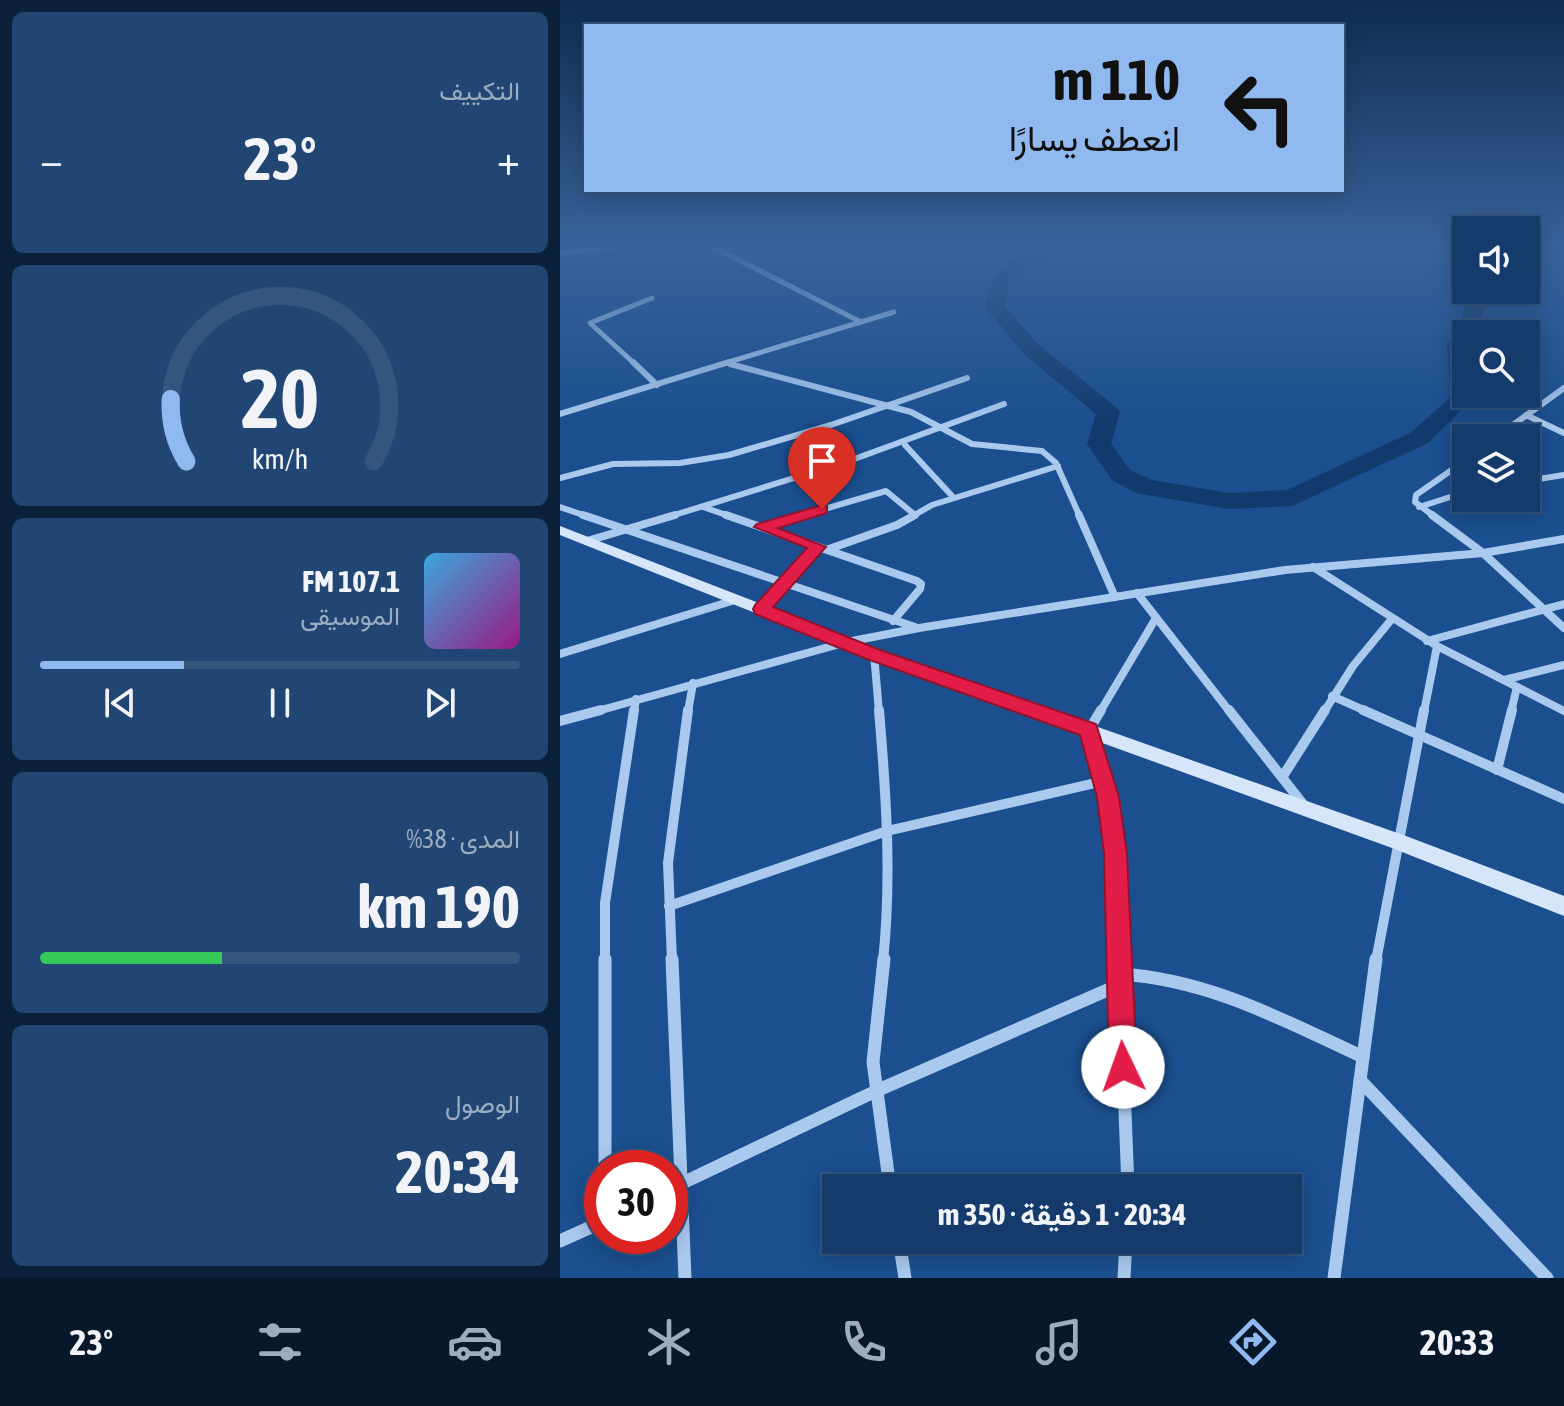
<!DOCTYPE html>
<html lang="ar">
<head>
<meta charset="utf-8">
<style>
	body { margin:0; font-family:"Asap Condensed",Vazirmatn,sans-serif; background:#214673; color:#f1f3f6; direction:rtl; height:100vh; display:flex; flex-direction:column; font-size:30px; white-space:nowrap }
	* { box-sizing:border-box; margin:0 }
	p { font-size:26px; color:#9dadc1 }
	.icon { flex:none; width:44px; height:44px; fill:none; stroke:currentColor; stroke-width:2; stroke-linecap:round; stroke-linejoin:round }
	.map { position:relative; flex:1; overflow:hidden; direction:ltr }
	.panel { display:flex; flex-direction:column; gap:12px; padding:12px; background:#0b203b; width:560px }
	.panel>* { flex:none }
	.banner { position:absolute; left:24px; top:24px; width:760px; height:168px; border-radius:0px; box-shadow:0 4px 20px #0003,0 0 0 2px #33557e; direction:rtl; background:#90b9f0; color:#111; overflow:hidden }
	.buttons { position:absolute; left:892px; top:216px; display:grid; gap:16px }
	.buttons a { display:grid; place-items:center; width:88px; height:88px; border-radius:0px; background:#143b6b; box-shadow:0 4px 20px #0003,0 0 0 2px #33557e; font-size:40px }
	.speed { position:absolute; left:24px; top:1150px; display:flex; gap:16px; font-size:40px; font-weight:700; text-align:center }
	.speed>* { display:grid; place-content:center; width:104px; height:104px; border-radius:50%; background:#143b6b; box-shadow:0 4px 20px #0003,0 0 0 2px #33557e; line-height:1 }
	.speed .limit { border:12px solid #d22; background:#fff; color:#111 }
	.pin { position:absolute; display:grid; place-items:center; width:68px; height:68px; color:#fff; margin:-82px -34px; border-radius:50% 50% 50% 0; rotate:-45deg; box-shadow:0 0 8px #0007 }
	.pin .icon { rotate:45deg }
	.me { position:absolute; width:88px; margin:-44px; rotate:357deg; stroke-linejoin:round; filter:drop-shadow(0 0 6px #0008) }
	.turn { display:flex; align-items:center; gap:28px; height:168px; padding:0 32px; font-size:36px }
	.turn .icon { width:104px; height:104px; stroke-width:2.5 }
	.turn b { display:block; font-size:56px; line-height:68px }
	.big { font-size:60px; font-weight:700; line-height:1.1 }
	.panel .tile { flex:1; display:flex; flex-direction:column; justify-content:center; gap:12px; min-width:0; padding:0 28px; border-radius:12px; background:#214673 }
	.panel .dial { align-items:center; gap:0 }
	.dial svg { height:208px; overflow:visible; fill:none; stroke:#33557e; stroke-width:7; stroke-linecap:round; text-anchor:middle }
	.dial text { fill:#f1f3f6; stroke:none }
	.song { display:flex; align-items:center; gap:24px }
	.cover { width:96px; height:96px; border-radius:12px; background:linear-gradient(135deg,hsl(200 70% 55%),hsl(310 70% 35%)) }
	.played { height:8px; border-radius:4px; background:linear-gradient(90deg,#90b9f0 30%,#33557e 30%) }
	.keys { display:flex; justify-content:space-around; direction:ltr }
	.heat { display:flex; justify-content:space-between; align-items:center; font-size:44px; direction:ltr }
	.charge { height:12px; border-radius:6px; background:linear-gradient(90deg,#34c759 38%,#33557e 0) }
	.trip { position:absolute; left:262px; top:1174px; width:480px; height:80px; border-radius:0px; background:#143b6b; box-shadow:0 4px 20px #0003,0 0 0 2px #33557e; font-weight:700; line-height:80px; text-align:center; direction:rtl }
	.menu { display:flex; height:128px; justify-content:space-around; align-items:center; background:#08182b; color:#9dadc1 }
	.menu .icon { width:56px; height:56px }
	.menu .active { color:#90b9f0 }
	.menu b { font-size:36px; color:#f1f3f6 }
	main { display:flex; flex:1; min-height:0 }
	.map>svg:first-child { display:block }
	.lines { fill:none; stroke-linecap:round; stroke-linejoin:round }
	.river { fill:#123a6d; fill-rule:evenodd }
	.street-far4 { stroke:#a9c9ee; stroke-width:5 }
	.street-far3 { stroke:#a9c9ee; stroke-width:6 }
	.street-far2 { stroke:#a9c9ee; stroke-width:8 }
	.street-far1 { stroke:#a9c9ee; stroke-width:10 }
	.street { stroke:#a9c9ee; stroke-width:13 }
	.secondary { fill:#d6e6fa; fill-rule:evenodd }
	.route { fill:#e11d48; stroke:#92132f; stroke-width:2 }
</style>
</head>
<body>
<main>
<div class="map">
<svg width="1004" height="1278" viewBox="0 0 1004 1278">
	<rect width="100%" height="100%" fill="#1b4f8f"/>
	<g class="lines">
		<g class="river">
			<path d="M268 244 326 247 381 244C363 260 286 260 268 244Z"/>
			<path d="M511 244H564L556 249C519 253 479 254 450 280L445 307 480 346 556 407 560 412 551 444 570 470 592 480 668 493 727 490 850 433 891 397 887 344 901 323 906 302 914 290H932C923 304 923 320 914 334H906V394H913V399L868 443 732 506 668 509 576 493 552 480 527 444 536 414 465 355 425 307C435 256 466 252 511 244Z"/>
			<polygon points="966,244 978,244 966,251"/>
		</g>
		<g class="street-far4">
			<polyline points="147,244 301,322"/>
			<polyline points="0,253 82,244"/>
			<polyline points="75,364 30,323 92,298"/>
			<polyline points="162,364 334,312"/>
		</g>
		<g class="street-far3">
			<polyline points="73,362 97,385"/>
			<polyline points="170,364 351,412 412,444 482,451 496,463 520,517"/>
			<polyline points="0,414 169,362"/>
			<polyline points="966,415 1004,433"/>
			<polyline points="935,438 1004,388"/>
			<polyline points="345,445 393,497"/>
			<polyline points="0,478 53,464 120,463 169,455 271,425 407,378"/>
			<polyline points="966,481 1004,475"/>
			<polyline points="0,507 29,517"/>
			<polyline points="143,507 172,517"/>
			<polyline points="859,507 906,492"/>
			<polyline points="108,517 289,461 444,404"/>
			<polyline points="237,517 326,491 355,515"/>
			<polyline points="351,517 372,505 498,466"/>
			<polyline points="875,517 855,502 856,495 906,460"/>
		</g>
		<g class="street-far2">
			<polyline points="23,515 355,627"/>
			<polyline points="166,515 357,581 361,584 360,589 333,621"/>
			<polyline points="519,515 555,597"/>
			<polyline points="872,515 923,553 1004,628"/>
			<polyline points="202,527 244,515"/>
			<polyline points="27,541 115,515"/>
			<polyline points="269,549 337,525 355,515"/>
			<polyline points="753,567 877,646 864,712"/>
			<polyline points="577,593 670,712"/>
			<polyline points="202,609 258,547"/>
			<polyline points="867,641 1004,604"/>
			<polyline points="877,646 1004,711"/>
			<polyline points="0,654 175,600"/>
			<polyline points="314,654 319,712"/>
			<polyline points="944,680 1004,665"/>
			<polyline points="772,696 808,712"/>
			<polyline points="34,712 287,642 359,628 725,570 923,553 1004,539"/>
			<polyline points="74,712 76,699"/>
			<polyline points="128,712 133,683"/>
			<polyline points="540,712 596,618"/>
			<polyline points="764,712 793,666 831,620"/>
			<polyline points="951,712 957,687"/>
		</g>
		<g class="street-far1">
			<path d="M319 710C326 793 332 877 323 961"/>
			<polyline points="541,710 529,730 548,797 555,854 559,961"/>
			<polyline points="669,710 743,804"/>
			<polyline points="803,710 1004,799"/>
			<polyline points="0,721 41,710"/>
			<polyline points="937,770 952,710"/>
			<polyline points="723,776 765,710"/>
			<polyline points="109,906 327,831 544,781"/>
			<polyline points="45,961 45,903 74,710"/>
			<polyline points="112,961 108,863 128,710"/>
			<polyline points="816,961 864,710"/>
		</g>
		<g class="street">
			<polyline points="45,959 45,1168"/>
			<polyline points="112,959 125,1278"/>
			<polyline points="324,959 313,1062 330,1188"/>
			<polyline points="559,959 568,1188"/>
			<path d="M559 974C648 979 723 1020 803 1057"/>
			<polyline points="800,1080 987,1278"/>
			<polyline points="110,1189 316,1091 559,985"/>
			<polyline points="339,1240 345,1278"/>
			<polyline points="0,1241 42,1222"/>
			<polyline points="564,1278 566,1240"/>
			<polyline points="774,1278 816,959"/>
		</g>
		<polygon class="secondary" points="0,526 320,650 846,836 1004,896 1004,916 832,848 308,658 0,535"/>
	</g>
	<linearGradient id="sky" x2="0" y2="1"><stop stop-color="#0f2b4f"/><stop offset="0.58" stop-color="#39639b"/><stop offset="1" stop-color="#39639b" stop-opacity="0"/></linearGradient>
	<rect width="1004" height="423" fill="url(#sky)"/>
	<polygon class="route" points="262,505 267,506 267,513 218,528 266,547 213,607 320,650 536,724 559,797 567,854 577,1067 573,1077 563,1081 553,1077 549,1067 544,854 537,797 520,735 307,659 195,614 193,609 195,605 247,548 194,527 197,524"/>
</svg>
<div class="buttons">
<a><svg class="icon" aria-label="sound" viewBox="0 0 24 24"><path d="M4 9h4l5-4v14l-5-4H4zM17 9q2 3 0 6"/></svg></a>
<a><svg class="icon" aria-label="search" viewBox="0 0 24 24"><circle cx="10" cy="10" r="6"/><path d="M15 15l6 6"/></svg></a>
<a><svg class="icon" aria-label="layers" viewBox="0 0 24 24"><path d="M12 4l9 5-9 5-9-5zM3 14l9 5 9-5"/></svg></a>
</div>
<div class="speed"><div class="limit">30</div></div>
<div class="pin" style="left:262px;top:509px;background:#d93025"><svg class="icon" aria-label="arrive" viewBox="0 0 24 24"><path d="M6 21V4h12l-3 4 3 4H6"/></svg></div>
<svg class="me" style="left:563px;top:1067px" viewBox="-20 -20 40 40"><circle r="19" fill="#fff"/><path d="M0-13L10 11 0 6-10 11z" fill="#e11d48"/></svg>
<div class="trip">20:34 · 1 دقيقة · 350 m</div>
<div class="banner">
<div class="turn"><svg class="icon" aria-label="left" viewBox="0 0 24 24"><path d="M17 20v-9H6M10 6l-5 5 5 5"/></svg><div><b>110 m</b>انعطف يسارًا</div></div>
</div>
</div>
<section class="panel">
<div class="tile"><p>التكييف</p>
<div class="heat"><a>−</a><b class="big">23°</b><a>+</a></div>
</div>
<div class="tile dial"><svg viewBox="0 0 100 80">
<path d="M14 69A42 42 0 1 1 86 69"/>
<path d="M14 69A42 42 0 0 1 8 45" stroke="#90b9f0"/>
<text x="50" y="56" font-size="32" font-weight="700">20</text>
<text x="50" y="72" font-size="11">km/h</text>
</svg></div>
<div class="tile">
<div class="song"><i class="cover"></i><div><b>107.1 FM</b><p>الموسيقى</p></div></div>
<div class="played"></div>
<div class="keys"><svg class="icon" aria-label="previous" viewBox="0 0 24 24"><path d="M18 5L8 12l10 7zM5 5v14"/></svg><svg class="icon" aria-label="pause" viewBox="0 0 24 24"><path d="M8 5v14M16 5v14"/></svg><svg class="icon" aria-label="next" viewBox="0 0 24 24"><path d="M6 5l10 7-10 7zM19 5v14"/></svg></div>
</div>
<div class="tile"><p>المدى · 38%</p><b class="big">190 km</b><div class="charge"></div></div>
<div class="tile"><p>الوصول</p><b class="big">20:34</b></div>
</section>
</main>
<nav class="menu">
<b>20:33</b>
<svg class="icon active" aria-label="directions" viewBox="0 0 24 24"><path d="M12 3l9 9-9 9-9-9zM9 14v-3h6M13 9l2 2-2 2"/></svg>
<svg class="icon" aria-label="music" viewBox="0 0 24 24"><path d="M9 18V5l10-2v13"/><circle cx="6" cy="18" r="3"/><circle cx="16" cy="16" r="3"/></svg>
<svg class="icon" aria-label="phone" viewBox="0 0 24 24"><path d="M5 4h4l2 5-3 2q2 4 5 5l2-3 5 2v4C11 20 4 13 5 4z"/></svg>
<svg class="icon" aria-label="climate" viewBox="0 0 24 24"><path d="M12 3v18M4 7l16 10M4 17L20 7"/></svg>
<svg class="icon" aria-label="car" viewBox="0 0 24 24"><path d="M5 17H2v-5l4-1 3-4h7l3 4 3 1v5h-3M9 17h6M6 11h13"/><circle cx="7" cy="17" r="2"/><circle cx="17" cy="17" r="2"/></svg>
<svg class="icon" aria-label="filters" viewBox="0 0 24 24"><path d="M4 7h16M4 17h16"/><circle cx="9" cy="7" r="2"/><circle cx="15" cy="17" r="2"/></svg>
<b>23°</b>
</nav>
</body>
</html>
